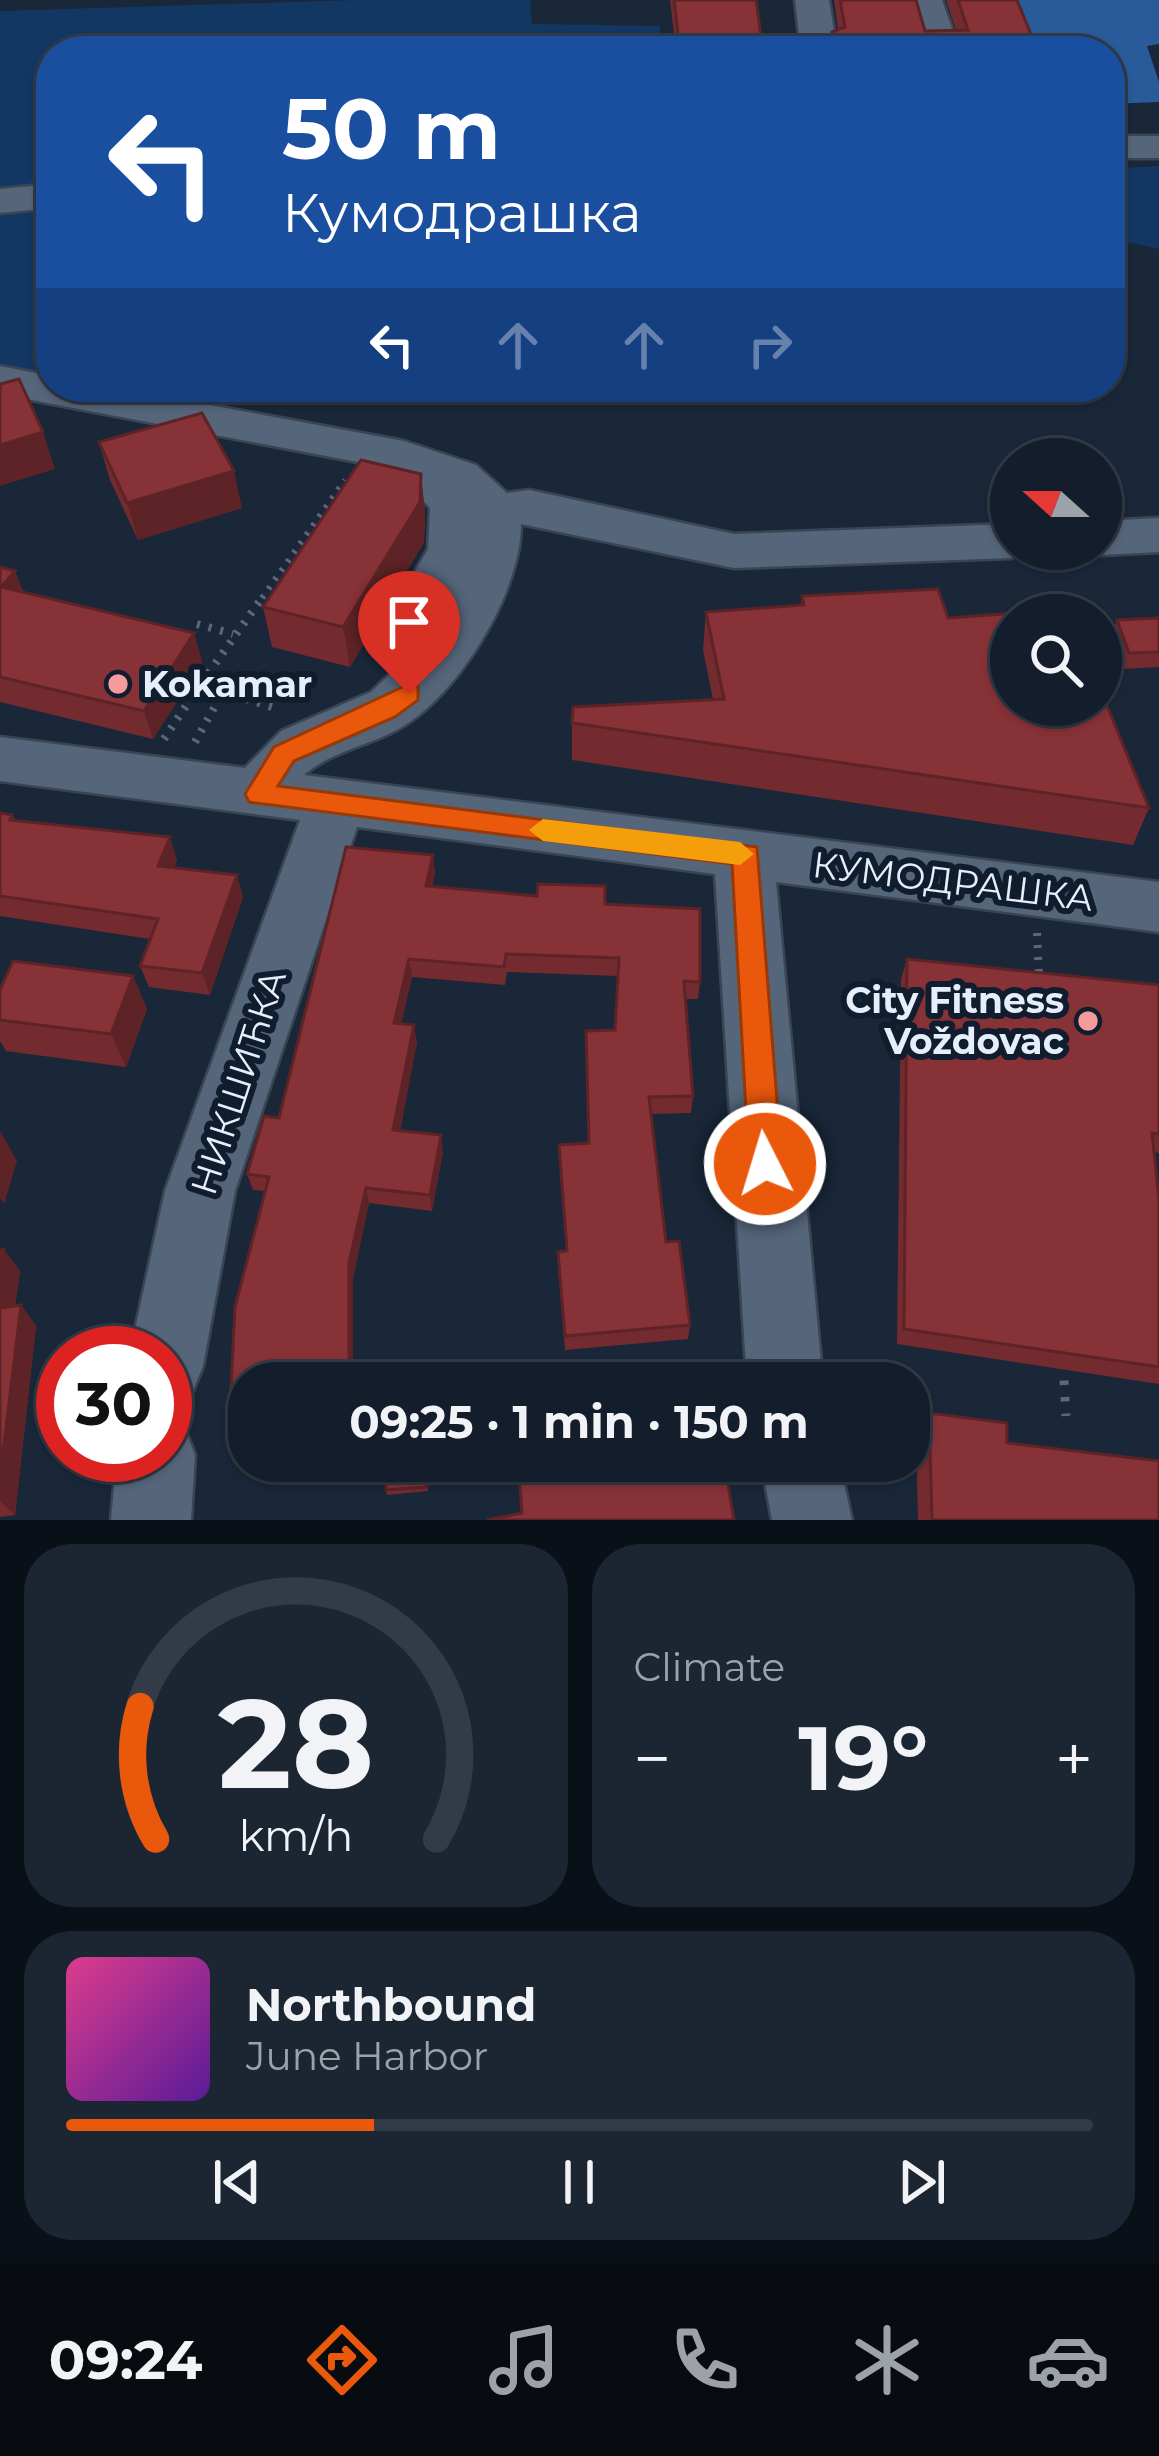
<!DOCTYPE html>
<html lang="en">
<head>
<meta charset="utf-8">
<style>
	body { margin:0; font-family:Montserrat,sans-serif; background:#1c2633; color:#f1f3f6; height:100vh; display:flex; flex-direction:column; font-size:45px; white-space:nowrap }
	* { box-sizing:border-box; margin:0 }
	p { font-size:39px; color:#9da2a9 }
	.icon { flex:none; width:66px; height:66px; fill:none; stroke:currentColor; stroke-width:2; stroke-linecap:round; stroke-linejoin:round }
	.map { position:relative; height:1520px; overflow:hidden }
	.side { display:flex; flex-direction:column; gap:24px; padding:24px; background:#0a1018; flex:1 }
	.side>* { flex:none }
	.top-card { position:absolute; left:36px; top:36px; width:1089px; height:366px; border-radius:48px; box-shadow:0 3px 9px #0004,0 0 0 3px #323b47; background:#1a4fa0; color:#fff; overflow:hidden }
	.needle { width:78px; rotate:291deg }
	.tools { position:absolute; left:990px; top:438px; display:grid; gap:24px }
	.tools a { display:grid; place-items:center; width:132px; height:132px; border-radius:50%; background:#131d2b; box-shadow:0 3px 9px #0004,0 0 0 3px #323b47; font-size:60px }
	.speed { position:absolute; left:36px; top:1326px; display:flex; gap:24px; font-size:60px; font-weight:700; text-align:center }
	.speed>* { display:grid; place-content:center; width:156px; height:156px; border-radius:50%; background:#131d2b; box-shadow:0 3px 9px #0004,0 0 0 3px #323b47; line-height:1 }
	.speed .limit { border:18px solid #d22; background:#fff; color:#111 }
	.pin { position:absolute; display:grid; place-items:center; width:102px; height:102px; color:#fff; margin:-123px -51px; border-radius:50% 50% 50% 0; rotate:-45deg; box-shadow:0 0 12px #0007 }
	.pin .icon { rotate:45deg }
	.me { position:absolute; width:132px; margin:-66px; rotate:355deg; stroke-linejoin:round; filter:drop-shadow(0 0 9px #0008) }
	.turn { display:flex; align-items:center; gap:42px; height:252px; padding:0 48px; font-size:54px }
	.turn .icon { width:156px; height:156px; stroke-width:2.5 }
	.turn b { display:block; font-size:84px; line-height:102px }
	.lanes { display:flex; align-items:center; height:114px; padding:0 48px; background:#0003; justify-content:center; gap:60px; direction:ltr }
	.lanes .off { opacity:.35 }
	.big { font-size:90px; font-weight:700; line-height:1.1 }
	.side .tile { flex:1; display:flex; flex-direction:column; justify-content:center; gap:18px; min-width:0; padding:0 42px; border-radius:48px; background:#1c2633 }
	.side .dial { align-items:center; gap:0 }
	.dial svg { height:312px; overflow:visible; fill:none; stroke:#323b47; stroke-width:7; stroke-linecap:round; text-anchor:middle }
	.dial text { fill:#f1f3f6; stroke:none }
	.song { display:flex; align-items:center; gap:36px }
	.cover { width:144px; height:144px; border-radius:18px; background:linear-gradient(135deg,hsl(330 70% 55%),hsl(270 70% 35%)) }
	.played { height:12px; border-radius:6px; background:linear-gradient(90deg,#ea580c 30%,#323b47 30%) }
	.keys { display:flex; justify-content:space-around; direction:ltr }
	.heat { display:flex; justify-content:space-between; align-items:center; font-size:66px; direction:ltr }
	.side .tiles { flex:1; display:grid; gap:24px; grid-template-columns:1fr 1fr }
	.tile:last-child { grid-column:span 2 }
	.trip { position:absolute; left:228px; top:1362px; width:702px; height:120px; border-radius:48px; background:#131d2b; box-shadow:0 3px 9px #0004,0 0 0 3px #323b47; font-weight:700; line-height:120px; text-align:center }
	.menu { display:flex; height:192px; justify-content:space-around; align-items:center; background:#080c11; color:#9da2a9 }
	.menu .icon { width:84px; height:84px }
	.menu .current { color:#ea580c }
	.menu b { font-size:54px; color:#f1f3f6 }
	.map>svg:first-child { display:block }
	.green { fill:#133763 }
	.forest { fill:#295b9a }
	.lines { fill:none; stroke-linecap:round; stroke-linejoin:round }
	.minor-casing { stroke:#3a4554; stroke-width:5 }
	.path-far2 { stroke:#5b6878; stroke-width:6; stroke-dasharray:3 8; stroke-linecap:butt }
	.path-far1 { stroke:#5b6878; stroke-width:8; stroke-dasharray:3 9; stroke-linecap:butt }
	.path { stroke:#5b6878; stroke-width:9; stroke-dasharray:4.5 12; stroke-linecap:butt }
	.minor { fill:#55657a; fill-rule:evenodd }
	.wall { fill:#732b2f }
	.shaded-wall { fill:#5e2326 }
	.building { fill:#863237; stroke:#5e2326; stroke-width:3 }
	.route { fill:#ea580c; stroke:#983908; stroke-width:3 }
	.slow { fill:#f59e0b }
	.poi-dot { fill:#f59b9b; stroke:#101d2e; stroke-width:4.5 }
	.labels { text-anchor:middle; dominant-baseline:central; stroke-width:12; stroke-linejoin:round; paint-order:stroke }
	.poi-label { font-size:36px; font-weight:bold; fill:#e5eefa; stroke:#101d2e; text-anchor:start }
	.street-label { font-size:36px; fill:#e5eefa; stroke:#101d2e }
</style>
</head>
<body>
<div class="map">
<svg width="1159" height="1520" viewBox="0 0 1159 1520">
	<rect width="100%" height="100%" fill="#192739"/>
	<g class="green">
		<polygon points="356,0 530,0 532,24 660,26 660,51 51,51 51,387 130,387 115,403 0,380 0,11"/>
		<polygon points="1159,166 1159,249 1110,238 1110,169"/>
	</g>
	<polygon class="forest" points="1014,0 1159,0 1159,44 1147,46 1159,82 1159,102 1110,104 1110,51 1034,51"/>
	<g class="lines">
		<defs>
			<g id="minor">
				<polygon points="795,0 829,0 837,51 801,51"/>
				<polygon points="908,0 942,0 960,51 924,51"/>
				<rect x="1110" y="136" width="49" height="22"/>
				<polygon points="51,184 51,208 0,213 0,189"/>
				<path d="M0 366 51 376V387H113L404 441 476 465 507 493 529 490 734 534 1011 524V549H1031L1011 558 734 568 521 524C521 590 464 684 411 721 378 745 335 748 304 775L1159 882V932L776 882 823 1383H747L715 874 357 827 235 1191 203 1366 192 1393 165 1404V1353H130L165 1191 300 820 0 781V737L245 768 281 731 371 692 412 653 386 649 378 636 428 549 430 508 394 469 0 394Z"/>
				<polygon points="1159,518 1159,552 1101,555 1083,549 1101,549 1101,521"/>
				<polygon points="165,1419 184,1427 195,1455 191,1520 111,1520 117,1455 165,1455"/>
				<polygon points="761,1461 839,1461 852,1520 772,1520"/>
			</g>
		</defs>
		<use href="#minor" class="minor-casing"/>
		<polyline class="path-far2" points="262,598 345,480"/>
		<g class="path-far1">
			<polyline points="197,624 233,634"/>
			<polyline points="223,692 279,709"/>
			<polyline points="164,739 200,685"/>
			<polyline points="195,742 223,692 200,685 264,595"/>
			<polyline points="1037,933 1039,978"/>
		</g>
		<polyline class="path" points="1063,1364 1066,1416"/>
		<use href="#minor" class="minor"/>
	</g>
	<g class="wall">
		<polygon points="670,0 756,0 763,51 676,51"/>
		<polygon points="834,0 916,0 925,31 956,30 946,0 1017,0 1032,37 1030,45 1032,51 830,51 832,32 838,29"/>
		<polygon points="99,442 242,508 138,540 110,480"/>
		<polygon points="421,474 425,514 424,542 350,667 272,647 263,607"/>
		<polygon points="0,567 15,571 23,593 194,633 202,662 153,739 0,702"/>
		<polygon points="802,596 948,618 1011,615 1149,808 1133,845 572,760 572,723 713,699 703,650 706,612 801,605"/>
		<polygon points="1159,618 1159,667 1123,669 1111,636 1117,620"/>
		<polygon points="0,813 12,815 15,820 177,860 174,868 243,897 210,995 149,987 140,966 150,939 0,916"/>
		<polygon points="433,855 435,874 432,887 605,904 700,982 698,999 685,999 693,1096 691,1113 651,1114 666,1242 690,1325 688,1339 565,1350 558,1267 566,1251 588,1143 615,1030 618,976 507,972 505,985 412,977 401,1024 417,1042 400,1131 443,1152 432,1211 369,1203 353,1278 353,1383 249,1383 249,1437 236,1438 229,1426 265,1191 253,1190 247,1174"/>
		<polygon points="907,959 1159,985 1159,1153 1154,1152 1159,1199 1159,1384 897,1344 901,979"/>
		<polygon points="133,976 147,1009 126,1067 6,1051 0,1041 0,990"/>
		<polygon points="0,1250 20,1271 15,1306 21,1305 36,1326 15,1515 0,1517"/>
		<polygon points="929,1413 1159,1520 918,1520 916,1437"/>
		<polygon points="428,1461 428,1491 387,1495 386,1490"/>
	</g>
	<g class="shaded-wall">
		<polygon points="43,432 55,469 0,486 0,445"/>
		<polygon points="234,471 242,508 138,540 127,503"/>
		<polygon points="421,474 425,514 424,542 350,667 343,627"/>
		<polygon points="15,571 26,599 1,587"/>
		<polygon points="194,633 202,662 153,739 144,711"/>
		<polygon points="170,837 177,860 166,889 158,866"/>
		<polygon points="433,855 435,874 428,904 426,886"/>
		<polygon points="237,875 243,897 210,995 202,973"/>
		<polygon points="409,959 412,977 397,1041 394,1023"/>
		<polygon points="133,976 147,1009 126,1067 111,1034"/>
		<polygon points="414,1025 417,1042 397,1146 393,1130"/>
		<polygon points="0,1131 17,1161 4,1204 0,1198"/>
		<polygon points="441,1135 443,1152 432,1211 430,1195"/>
		<polygon points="366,1188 369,1203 353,1278 353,1383 349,1383 349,1263"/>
		<polygon points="4,1249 20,1271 12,1329 0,1314 0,1277"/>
		<polygon points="21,1305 36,1326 15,1515 0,1501 0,1477"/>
	</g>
	<g class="building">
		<polygon points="674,0 756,0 763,51 680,51"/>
		<polygon points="840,0 916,0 925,31 968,30 958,0 1017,0 1032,37 1028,37 1032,51 834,51 832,32 845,27"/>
		<polygon points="19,379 43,432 0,445 0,384"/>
		<polygon points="202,413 234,471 127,503 99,442"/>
		<polygon points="361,460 421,474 420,502 343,627 263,607"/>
		<polygon points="0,567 15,571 1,587 194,633 144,711 0,677"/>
		<polygon points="938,589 948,618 1030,612 1032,615 1011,615 1011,705 1101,705 1101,691 1149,808 572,723 573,707 724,699 706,612 804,605 802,596"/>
		<polygon points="1159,618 1159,652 1129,653 1117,620"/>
		<polygon points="0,813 12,815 10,820 170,837 158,866 237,875 202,973 140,966 158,919 0,896"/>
		<polygon points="346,847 433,855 426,886 537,896 538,884 605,886 605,904 700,909 700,982 684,981 693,1096 649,1097 666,1242 679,1241 690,1325 565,1336 558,1252 567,1251 559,1145 589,1143 586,1031 615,1030 619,958 506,954 504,967 409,959 394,1023 414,1025 393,1130 441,1135 430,1195 366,1188 349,1263 349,1383 249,1383 249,1424 229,1426 235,1307 269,1177 247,1174 264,1116 279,1118"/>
		<polygon points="907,959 1159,985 1159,1134 1152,1133 1159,1199 1159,1367 904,1329"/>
		<polygon points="13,961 133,976 111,1034 0,1020 0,990"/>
		<polygon points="4,1249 0,1277 0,1250"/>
		<polygon points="21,1305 0,1477 0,1308"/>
		<polygon points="929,1413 1007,1423 1007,1443 1159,1461 1159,1520 932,1520"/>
		<polygon points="386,1461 426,1461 427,1487 386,1490"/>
		<polygon points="518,1461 724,1461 734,1520 487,1520 522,1513"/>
	</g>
	<polygon class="route" points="409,684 418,687 418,700 395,717 294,761 278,786 757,847 782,1164 777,1175 765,1180 754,1175 749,1164 732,864 249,802 245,794 274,747"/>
	<polygon class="slow" points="543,819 740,842 754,854 740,865 543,841 529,830"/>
	<g class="poi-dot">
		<circle cx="118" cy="684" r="12"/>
		<circle cx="1088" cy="1021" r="12"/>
	</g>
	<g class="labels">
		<g class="poi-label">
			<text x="142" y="684">Kokamar</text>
			<text x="1064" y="1000" text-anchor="end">City Fitness<tspan x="1064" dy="41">Voždovac</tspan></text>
		</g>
		<g class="street-label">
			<text transform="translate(953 881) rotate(7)">КУМОДРАШКА</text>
			<text transform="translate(238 1082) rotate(-72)">НИКШИЋКА</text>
		</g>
	</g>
</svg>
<div class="tools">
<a><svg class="needle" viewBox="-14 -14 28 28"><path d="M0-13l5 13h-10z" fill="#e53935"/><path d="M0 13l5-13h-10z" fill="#9da2a9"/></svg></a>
<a><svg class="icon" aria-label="search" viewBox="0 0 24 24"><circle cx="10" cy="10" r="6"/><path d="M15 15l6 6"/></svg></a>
</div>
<div class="speed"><div class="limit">30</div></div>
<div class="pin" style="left:409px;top:694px;background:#d93025"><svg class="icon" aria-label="arrive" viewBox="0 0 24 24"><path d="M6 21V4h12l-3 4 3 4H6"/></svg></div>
<svg class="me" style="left:765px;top:1164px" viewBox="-20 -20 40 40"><circle r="17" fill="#ea580c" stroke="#fff" stroke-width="3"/><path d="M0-11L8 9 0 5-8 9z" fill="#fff"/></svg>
<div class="trip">09:25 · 1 min · 150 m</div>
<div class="top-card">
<div class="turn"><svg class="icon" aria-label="left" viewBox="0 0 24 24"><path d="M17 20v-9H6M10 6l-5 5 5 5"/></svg><div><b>50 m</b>Кумодрашка</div></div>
<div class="lanes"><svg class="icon" aria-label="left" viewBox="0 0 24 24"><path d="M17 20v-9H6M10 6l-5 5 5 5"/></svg><svg class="icon off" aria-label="ahead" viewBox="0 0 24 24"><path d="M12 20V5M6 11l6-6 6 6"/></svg><svg class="icon off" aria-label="ahead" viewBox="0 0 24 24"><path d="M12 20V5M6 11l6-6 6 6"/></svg><svg class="icon off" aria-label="right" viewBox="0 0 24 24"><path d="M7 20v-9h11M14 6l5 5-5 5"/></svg></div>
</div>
</div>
<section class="side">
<div class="tiles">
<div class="tile dial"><svg viewBox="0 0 100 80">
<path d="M14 69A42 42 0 1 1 86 69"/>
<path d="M14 69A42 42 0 0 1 10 35" stroke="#ea580c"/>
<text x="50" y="56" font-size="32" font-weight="700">28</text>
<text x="50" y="72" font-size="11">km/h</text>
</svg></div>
<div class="tile"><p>Climate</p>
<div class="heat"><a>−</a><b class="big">19°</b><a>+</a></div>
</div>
<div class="tile">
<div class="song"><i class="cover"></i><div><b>Northbound</b><p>June Harbor</p></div></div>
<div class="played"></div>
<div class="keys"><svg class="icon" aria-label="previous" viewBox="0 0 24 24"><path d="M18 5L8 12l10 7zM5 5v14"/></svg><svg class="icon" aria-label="pause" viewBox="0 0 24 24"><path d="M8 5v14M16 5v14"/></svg><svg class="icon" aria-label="next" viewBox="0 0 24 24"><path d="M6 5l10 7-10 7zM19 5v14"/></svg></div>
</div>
</div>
</section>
<nav class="menu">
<b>09:24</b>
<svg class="icon current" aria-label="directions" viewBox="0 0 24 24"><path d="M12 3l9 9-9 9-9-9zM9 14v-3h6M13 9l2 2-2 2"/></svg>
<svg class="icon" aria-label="music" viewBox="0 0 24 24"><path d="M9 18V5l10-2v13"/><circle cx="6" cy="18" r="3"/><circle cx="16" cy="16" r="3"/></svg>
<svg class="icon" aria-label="phone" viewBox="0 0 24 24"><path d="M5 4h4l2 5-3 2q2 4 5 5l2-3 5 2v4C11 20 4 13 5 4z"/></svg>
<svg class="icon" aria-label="climate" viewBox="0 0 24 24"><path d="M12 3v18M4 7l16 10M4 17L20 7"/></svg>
<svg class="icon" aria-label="car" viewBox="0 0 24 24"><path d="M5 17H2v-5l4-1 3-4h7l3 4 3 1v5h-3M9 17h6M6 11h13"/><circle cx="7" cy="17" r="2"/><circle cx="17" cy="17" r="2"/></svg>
</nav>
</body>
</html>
